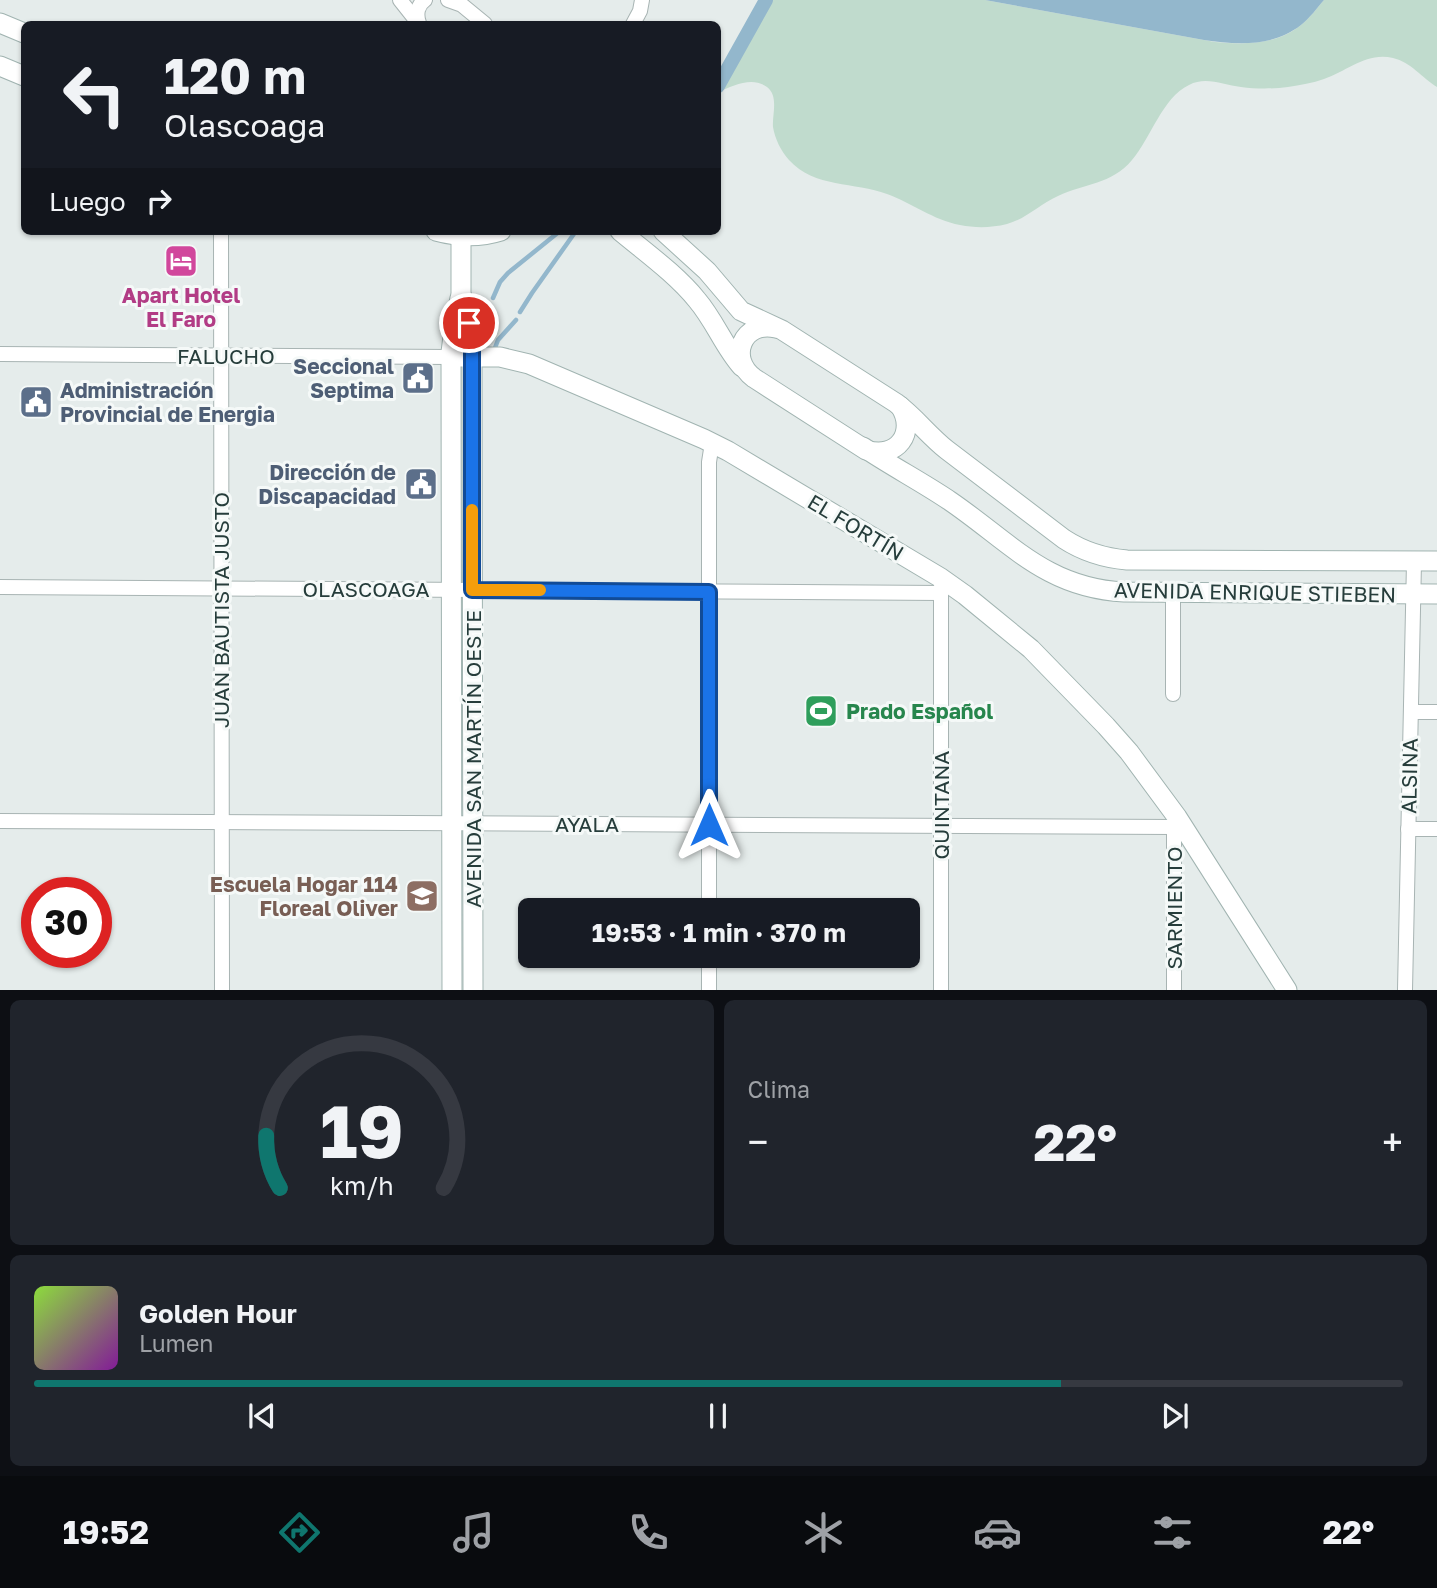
<!DOCTYPE html>
<html lang="es">
<head>
<meta charset="utf-8">
<style>
	body { margin:0; font-family:"Golos Text",sans-serif; background:#20242c; color:#f1f3f6; height:100vh; display:flex; flex-direction:column; font-size:26px; white-space:nowrap }
	* { box-sizing:border-box; margin:0 }
	p { font-size:23px; color:#9ea1a6 }
	.icon { flex:none; width:38px; height:38px; fill:none; stroke:currentColor; stroke-width:2; stroke-linecap:round; stroke-linejoin:round }
	.map { position:relative; height:990px; overflow:hidden }
	.side { display:flex; flex-direction:column; gap:10px; padding:10px; background:#0d0f14; flex:1 }
	.side>* { flex:none }
	.top-card { position:absolute; left:21px; top:21px; width:700px; height:214px; border-radius:10px; box-shadow:0 2px 5px #0004; background:#171b24; color:#f1f3f6; overflow:hidden }
	.speed { position:absolute; left:21px; top:877px; display:flex; gap:14px; font-size:35px; font-weight:700; text-align:center }
	.speed>* { display:grid; place-content:center; width:91px; height:91px; border-radius:50%; background:#171b24; box-shadow:0 2px 5px #0004; line-height:1 }
	.speed .limit { border:10px solid #d22; background:#fff; color:#111 }
	.pin { position:absolute; display:grid; place-items:center; width:60px; height:60px; color:#fff; margin:-30px; border:4px solid #fff; border-radius:50%; box-shadow:0 2px 7px #0007 }
	.me { position:absolute; width:77px; margin:-38px; rotate:0deg; stroke-linejoin:round; filter:drop-shadow(0 0 5px #0008) }
	.turn { display:flex; align-items:center; gap:24px; height:147px; padding:0 28px; font-size:32px }
	.turn .icon { width:91px; height:91px; stroke-width:2.5 }
	.turn b { display:block; font-size:49px; line-height:60px }
	.then { display:flex; align-items:center; height:66px; padding:0 28px; background:#0003; gap:14px; font-size:26px }
	.big { font-size:52px; font-weight:700; line-height:1.1 }
	.side .card { flex:1; display:flex; flex-direction:column; justify-content:center; gap:10px; min-width:0; padding:0 24px; border-radius:10px; background:#20242c }
	.side .dial { align-items:center; gap:0 }
	.dial svg { height:182px; overflow:visible; fill:none; stroke:#363941; stroke-width:7; stroke-linecap:round; text-anchor:middle }
	.dial text { fill:#f1f3f6; stroke:none }
	.song { display:flex; align-items:center; gap:21px }
	.cover { width:84px; height:84px; border-radius:10px; background:linear-gradient(135deg,hsl(90 70% 55%),hsl(290 70% 35%)) }
	.played { height:7px; border-radius:4px; background:linear-gradient(90deg,#0f766e 75%,#363941 75%) }
	.keys { display:flex; justify-content:space-around; direction:ltr }
	.heat { display:flex; justify-content:space-between; align-items:center; font-size:38px; direction:ltr }
	.side .tiles { flex:1; display:grid; gap:10px; grid-template-columns:1fr 1fr }
	.card:last-child { grid-column:span 2 }
	.trip { position:absolute; left:518px; top:898px; width:402px; height:70px; border-radius:10px; background:#171b24; box-shadow:0 2px 5px #0004; font-weight:700; line-height:70px; text-align:center }
	.tabs { display:flex; height:112px; justify-content:space-around; align-items:center; background:#090b0e; color:#9ea1a6 }
	.tabs .icon { width:49px; height:49px }
	.tabs .active { color:#0f766e }
	.tabs b { font-size:32px; color:#f1f3f6 }
	.map>svg:first-child { display:block }
	.green { fill:#c0dbcd }
	.water { fill:#93b7cc }
	.lines { fill:none; stroke-linecap:round; stroke-linejoin:round }
	.stream { stroke:#93b7cc; stroke-width:4.5 }
	.canal { stroke:#93b7cc; stroke-width:14 }
	.street-casing { stroke:#a8b4b3; stroke-width:16 }
	.secondary-casing { stroke:#a1b4b1; stroke-width:21 }
	.street { stroke:#fff; stroke-width:14 }
	.secondary { stroke:#fff; stroke-width:19 }
	.route-casing { stroke:#114b97; stroke-width:18 }
	.route { stroke:#1a73e8; stroke-width:12 }
	.slow { stroke:#f59e0b; stroke-width:12 }
	.labels { text-anchor:middle; dominant-baseline:central; stroke-width:6; stroke-linejoin:round; paint-order:stroke }
	.hotel-label { font-size:21px; font-weight:bold; fill:#b23c85; stroke:#f5f9f8 }
	.street-label { font-size:21px; fill:#263d3b; stroke:#f5f9f8 }
	.service-label { font-size:21px; font-weight:bold; fill:#4e5e75; stroke:#f5f9f8; text-anchor:end }
	.leisure-label { font-size:21px; font-weight:bold; fill:#27864d; stroke:#f5f9f8; text-anchor:start }
	.education-label { font-size:21px; font-weight:bold; fill:#785e54; stroke:#f5f9f8; text-anchor:end }
</style>
</head>
<body>
<div class="map">
<svg width="1437" height="990" viewBox="0 0 1437 990">
	<rect width="100%" height="100%" fill="#e5eceb"/>
	<path class="green" d="M766 0H985L1215 42C1245 45 1276 45 1301 25 1310 18 1317 8 1324 0H1437V87C1422 78 1411 62 1393 58 1366 52 1348 71 1324 79 1313 83 1300 85 1288 87 1273 89 1256 89 1241 87 1223 85 1206 76 1189 85 1162 98 1151 138 1132 160 1111 185 1085 183 1058 196 1040 204 1026 219 1007 224 991 228 975 228 960 225 933 220 912 203 887 194 855 182 814 188 789 160 781 151 775 139 773 127 772 115 779 96 767 87 752 76 733 86 718 92V86Z"/>
	<path class="water" d="M985 0H1324C1317 8 1310 18 1301 25 1273 47 1237 45 1204 40Z"/>
	<g class="lines">
		<g class="stream">
			<polyline points="493,298 500,282 508,273 560,231"/>
			<polyline points="520,312 532,293 576,231"/>
			<polyline points="493,353 498,340 516,320"/>
		</g>
		<polyline class="canal" points="718,86 766,0"/>
		<defs>
			<g id="street">
				<polyline points="400,0 419,24"/>
				<polyline points="448,0 462,5 485,24"/>
				<path d="M419 23C416 15 417 5 425 0"/>
				<polyline points="633,24 640,11 642,0"/>
				<polyline points="221,231 222,990"/>
				<polyline points="0,354 451,357"/>
				<polyline points="941,586 941,990"/>
				<polyline points="0,587 941,593"/>
				<polyline points="1173,592 1173,694"/>
				<polyline points="1411,712 1437,712"/>
				<polyline points="0,821 1174,827"/>
				<polyline points="1174,827 1174,990"/>
				<polyline points="1408,829 1437,829"/>
				<polyline points="709,910 709,462 712,443"/>
				<polyline points="709,990 709,956"/>
				<polyline points="1405,990 1414,562"/>
			</g>
			<g id="secondary">
				<polyline points="0,23 24,33"/>
				<polyline points="0,66 24,76"/>
				<path d="M436 231C458 237 479 238 501 231"/>
				<path d="M620 231C645 252 676 274 697 300 715 321 724 347 742 367"/>
				<path d="M663 231 707 271 741 311 782 330 896 403C915 417 929 436 947 450L1064 539C1084 552 1103 558 1127 560L1437 561"/>
				<polyline points="461,236 461,293 470,329 472,352 473,990"/>
				<path d="M776 328C743 320 727 358 754 378L866 450C897 460 917 432 900 406"/>
				<polyline points="451,357 500,357 529,364 704,439 728,451 941,578 965,595 1031,649 1106,726 1129,752 1177,817 1287,990"/>
				<path d="M863 447C891 466 922 482 950 501 1010 542 1046 588 1124 592L1437 594"/>
				<polyline points="452,990 451,352 454,329 460,298"/>
			</g>
		</defs>
		<use href="#street" class="street-casing"/>
		<use href="#secondary" class="secondary-casing"/>
		<use href="#street" class="street"/>
		<use href="#secondary" class="secondary"/>
	</g>
	<g class="lines">
		<defs>
			<polyline id="route" points="469,323 472,352 472,590 709,592 709,825"/>
		</defs>
		<use href="#route" class="route-casing"/>
		<use href="#route" class="route"/>
		<polyline class="slow" points="472,510 472,590 540,590"/>
	</g>
	<defs>
		<symbol id="hotel-square" viewBox="-11 -11 22 22"><rect x="-9" y="-9" width="18" height="18" rx="4" fill="#d1479c" stroke="#f5f9f8"/><path d="M-6-4.5h1.5V1H6V5H4.5V3h-9V5H-6ZM-4 0a1.8 1.8 0 1 1 3.6 0ZM.5 0V-2.5h3Q6-2.5 6 0Z" fill="#fff"/></symbol>
		<symbol id="civic-square" viewBox="-11 -11 22 22"><rect x="-9" y="-9" width="18" height="18" rx="4" fill="#5c6f8a" stroke="#f5f9f8"/><path d="M-.6-6.5H3V-4.5H.6V-3L4-1V1h2V6H-6V1h2V-1L-.6-3ZM-1.2 2.5V6h2.4V2.5Z" fill="#fff"/></symbol>
		<symbol id="stadium-square" viewBox="-11 -11 22 22"><rect x="-9" y="-9" width="18" height="18" rx="4" fill="#2e9e5b" stroke="#f5f9f8"/><path d="M0-5a6.5 5 0 1 0 0 10a6.5 5 0 1 0 0-10ZM-3.5-1.8h7v3.6h-7Z" fill="#fff"/></symbol>
		<symbol id="school-square" viewBox="-11 -11 22 22"><rect x="-9" y="-9" width="18" height="18" rx="4" fill="#8d6e63" stroke="#f5f9f8"/><path d="M0-5L7-2L0 1L-7-2ZM-4 1L0 2.5L4 1V4Q0 6-4 4Z" fill="#fff"/></symbol>
	</defs>
	<g fill-rule="evenodd">
		<use href="#hotel-square" x="162" y="242" width="38" height="38"/>
		<use href="#civic-square" x="399" y="359" width="38" height="38"/>
		<use href="#civic-square" x="17" y="383" width="38" height="38"/>
		<use href="#civic-square" x="402" y="465" width="38" height="38"/>
		<use href="#stadium-square" x="802" y="692" width="38" height="38"/>
		<use href="#school-square" x="403" y="877" width="38" height="38"/>
	</g>
	<g class="labels">
		<g class="hotel-label">
			<text x="181" y="295">Apart Hotel<tspan x="181" dy="24">El Faro</tspan></text>
		</g>
		<g class="street-label">
			<text x="226" y="356">FALUCHO</text>
			<text transform="translate(856 527) rotate(31)">EL FORTÍN</text>
			<text x="366" y="589">OLASCOAGA</text>
			<text transform="translate(1255 592) rotate(1)">AVENIDA ENRIQUE STIEBEN</text>
			<text transform="translate(221 610) rotate(-90)">JUAN BAUTISTA JUSTO</text>
			<text transform="translate(473 759) rotate(-90)">AVENIDA SAN MARTÍN OESTE</text>
			<text transform="translate(1409 776) rotate(-89)">ALSINA</text>
			<text transform="translate(941 805) rotate(-90)">QUINTANA</text>
			<text x="587" y="824">AYALA</text>
			<text transform="translate(1174 908) rotate(-90)">SARMIENTO</text>
		</g>
		<g class="service-label">
			<text x="394" y="366">Seccional<tspan x="394" dy="24">Septima</tspan></text>
			<text x="60" y="390" text-anchor="start">Administración<tspan x="60" dy="24">Provincial de Energia</tspan></text>
			<text x="396" y="472">Dirección de<tspan x="396" dy="24">Discapacidad</tspan></text>
		</g>
		<g class="leisure-label">
			<text x="846" y="711">Prado Español</text>
		</g>
		<g class="education-label">
			<text x="398" y="884">Escuela Hogar 114<tspan x="398" dy="24">Floreal Oliver</tspan></text>
		</g>
	</g>
</svg>
<div class="speed"><div class="limit">30</div></div>
<div class="pin" style="left:469px;top:323px;background:#d93025"><svg class="icon" aria-label="arrive" viewBox="0 0 24 24"><path d="M6 21V4h12l-3 4 3 4H6"/></svg></div>
<svg class="me" style="left:709px;top:825px" viewBox="-20 -20 40 40"><path d="M0-17L14 15 0 8-14 15z" fill="#1a73e8" stroke="#fff" stroke-width="4"/></svg>
<div class="trip">19:53 · 1 min · 370 m</div>
<div class="top-card">
<div class="turn"><svg class="icon" aria-label="left" viewBox="0 0 24 24"><path d="M17 20v-9H6M10 6l-5 5 5 5"/></svg><div><b>120 m</b>Olascoaga</div></div>
<div class="then">Luego<svg class="icon" aria-label="right" viewBox="0 0 24 24"><path d="M7 20v-9h11M14 6l5 5-5 5"/></svg></div>
</div>
</div>
<section class="side">
<div class="tiles">
<div class="card dial"><svg viewBox="0 0 100 80">
<path d="M14 69A42 42 0 1 1 86 69"/>
<path d="M14 69A42 42 0 0 1 8 46" stroke="#0f766e"/>
<text x="50" y="56" font-size="32" font-weight="700">19</text>
<text x="50" y="72" font-size="11">km/h</text>
</svg></div>
<div class="card"><p>Clima</p>
<div class="heat"><a>−</a><b class="big">22°</b><a>+</a></div>
</div>
<div class="card">
<div class="song"><i class="cover"></i><div><b>Golden Hour</b><p>Lumen</p></div></div>
<div class="played"></div>
<div class="keys"><svg class="icon" aria-label="previous" viewBox="0 0 24 24"><path d="M18 5L8 12l10 7zM5 5v14"/></svg><svg class="icon" aria-label="pause" viewBox="0 0 24 24"><path d="M8 5v14M16 5v14"/></svg><svg class="icon" aria-label="next" viewBox="0 0 24 24"><path d="M6 5l10 7-10 7zM19 5v14"/></svg></div>
</div>
</div>
</section>
<nav class="tabs">
<b>19:52</b>
<svg class="icon active" aria-label="directions" viewBox="0 0 24 24"><path d="M12 3l9 9-9 9-9-9zM9 14v-3h6M13 9l2 2-2 2"/></svg>
<svg class="icon" aria-label="music" viewBox="0 0 24 24"><path d="M9 18V5l10-2v13"/><circle cx="6" cy="18" r="3"/><circle cx="16" cy="16" r="3"/></svg>
<svg class="icon" aria-label="phone" viewBox="0 0 24 24"><path d="M5 4h4l2 5-3 2q2 4 5 5l2-3 5 2v4C11 20 4 13 5 4z"/></svg>
<svg class="icon" aria-label="climate" viewBox="0 0 24 24"><path d="M12 3v18M4 7l16 10M4 17L20 7"/></svg>
<svg class="icon" aria-label="car" viewBox="0 0 24 24"><path d="M5 17H2v-5l4-1 3-4h7l3 4 3 1v5h-3M9 17h6M6 11h13"/><circle cx="7" cy="17" r="2"/><circle cx="17" cy="17" r="2"/></svg>
<svg class="icon" aria-label="filters" viewBox="0 0 24 24"><path d="M4 7h16M4 17h16"/><circle cx="9" cy="7" r="2"/><circle cx="15" cy="17" r="2"/></svg>
<b>22°</b>
</nav>
</body>
</html>
